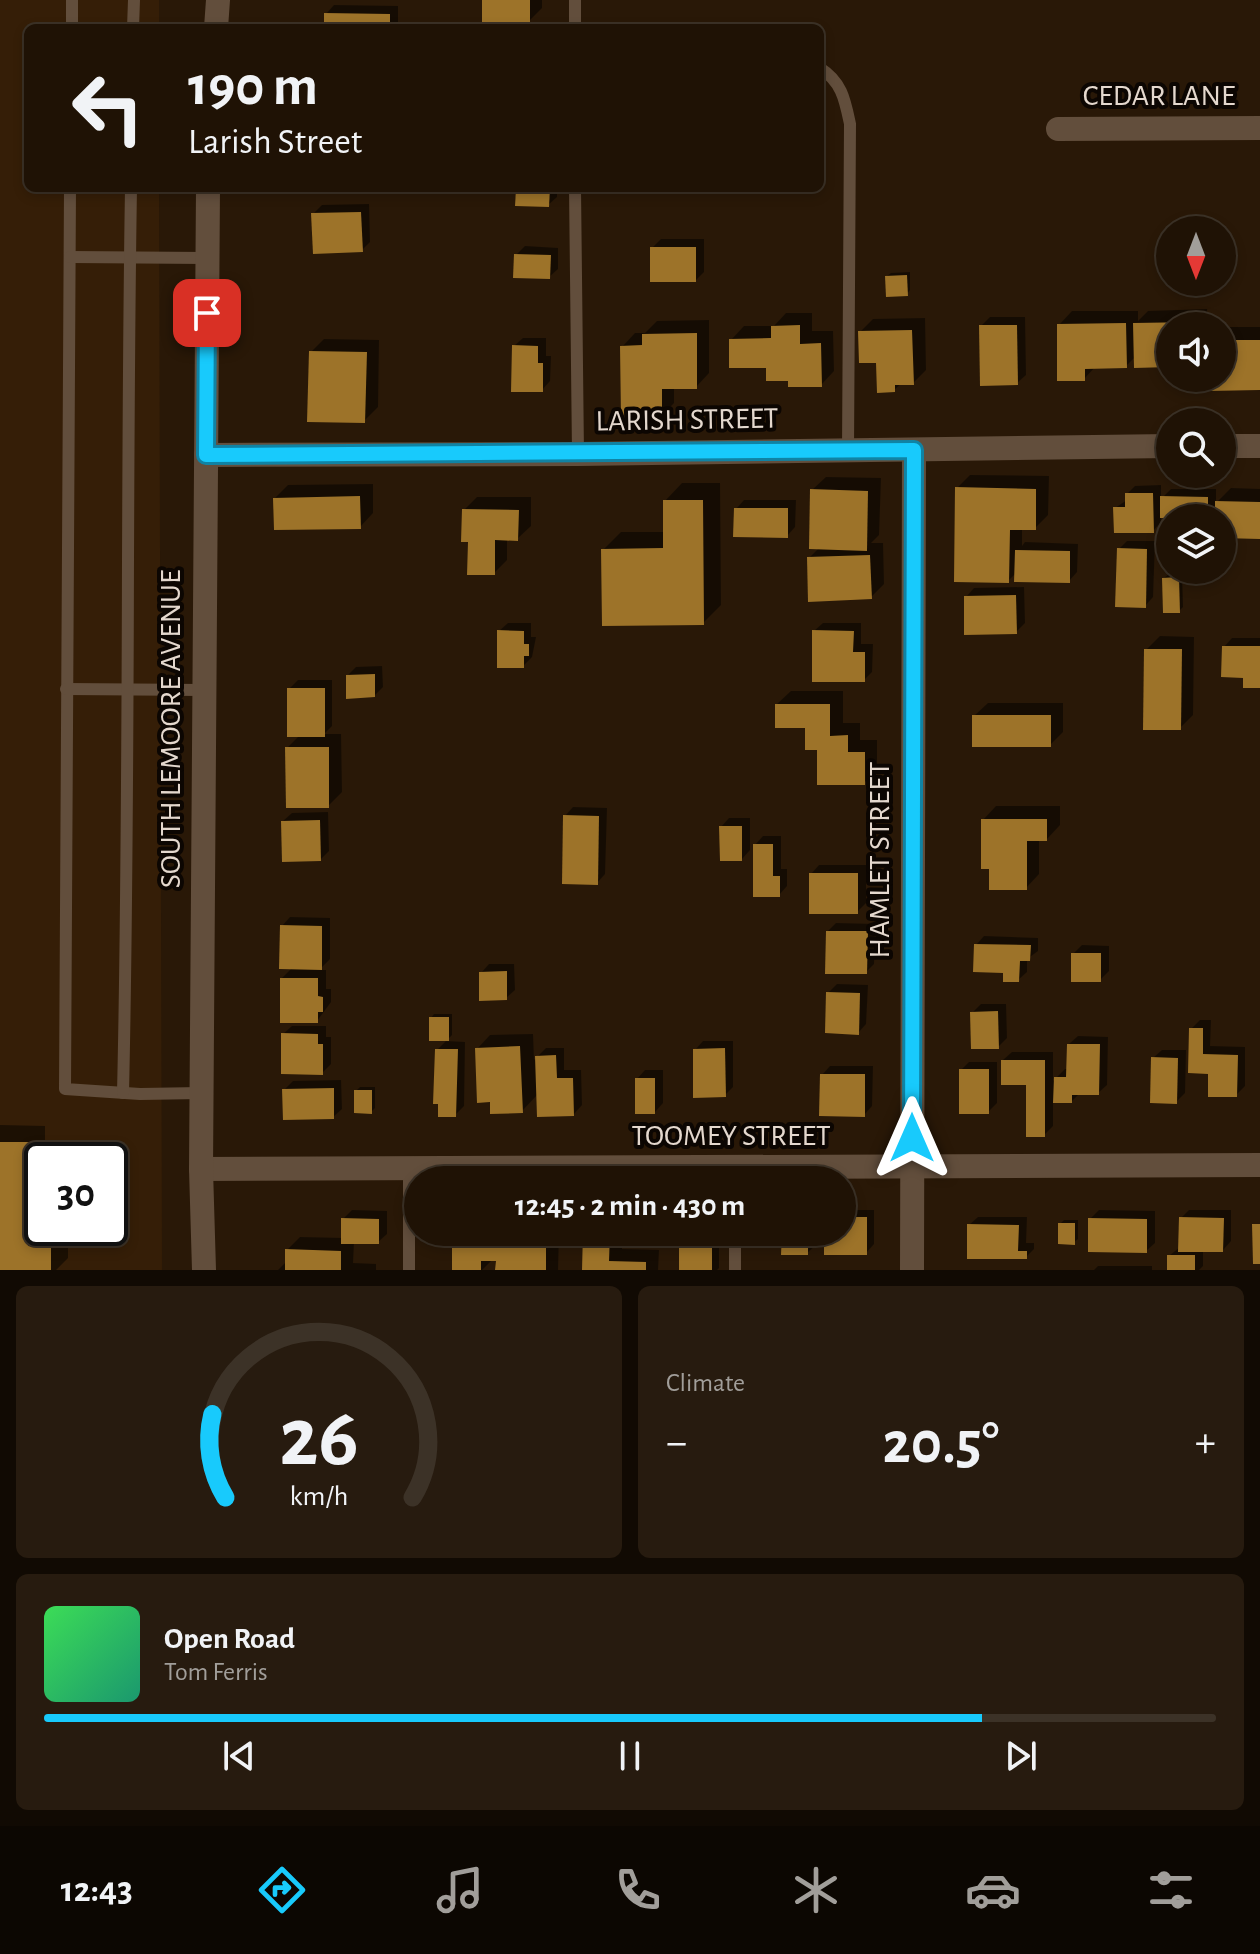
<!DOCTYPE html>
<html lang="en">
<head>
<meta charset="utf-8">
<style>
	body { margin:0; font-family:"Alegreya Sans",sans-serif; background:#271b0f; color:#f1f3f6; height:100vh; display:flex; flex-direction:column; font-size:30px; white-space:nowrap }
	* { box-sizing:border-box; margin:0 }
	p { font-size:26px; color:#a19e9a }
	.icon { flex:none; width:44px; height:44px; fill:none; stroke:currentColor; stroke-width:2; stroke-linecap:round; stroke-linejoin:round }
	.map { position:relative; height:1270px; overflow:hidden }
	.sheet { display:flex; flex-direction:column; gap:16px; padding:16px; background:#110a03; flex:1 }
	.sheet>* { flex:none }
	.top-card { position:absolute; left:24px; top:24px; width:800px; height:168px; border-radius:12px; box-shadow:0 4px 12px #0003,0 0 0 2px #3c3227; background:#1f1205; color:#f1f3f6; overflow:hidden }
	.needle { width:52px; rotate:180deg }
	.buttons { position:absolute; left:1156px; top:216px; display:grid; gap:16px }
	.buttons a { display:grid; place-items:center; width:80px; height:80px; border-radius:50%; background:#1f1205; box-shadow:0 4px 12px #0003,0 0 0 2px #3c3227; font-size:40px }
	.speed { position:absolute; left:24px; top:1142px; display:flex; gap:16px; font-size:40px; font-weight:700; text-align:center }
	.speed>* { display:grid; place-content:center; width:104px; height:104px; border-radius:50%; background:#1f1205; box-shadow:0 4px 12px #0003,0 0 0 2px #3c3227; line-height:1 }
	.speed .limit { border:4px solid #111; border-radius:12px; background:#fff; color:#111 }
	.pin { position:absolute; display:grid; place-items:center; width:68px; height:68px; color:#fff; margin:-34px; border-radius:16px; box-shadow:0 4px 12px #0006 }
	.me { position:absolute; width:88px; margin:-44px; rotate:0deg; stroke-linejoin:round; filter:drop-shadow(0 0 6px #0008) }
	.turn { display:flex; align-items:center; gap:28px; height:168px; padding:0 32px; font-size:36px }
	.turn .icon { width:104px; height:104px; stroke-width:2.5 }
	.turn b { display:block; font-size:56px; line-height:68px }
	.big { font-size:60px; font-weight:600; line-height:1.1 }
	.sheet .widget { flex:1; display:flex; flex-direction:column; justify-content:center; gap:12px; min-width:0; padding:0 28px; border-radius:12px; background:#271b0f }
	.sheet .dial { align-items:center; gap:0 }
	.dial svg { height:208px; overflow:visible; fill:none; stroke:#3c3227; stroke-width:7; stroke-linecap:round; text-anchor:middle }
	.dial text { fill:#f1f3f6; stroke:none }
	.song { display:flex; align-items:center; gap:24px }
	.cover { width:96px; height:96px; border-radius:12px; background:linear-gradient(135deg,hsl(130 70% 55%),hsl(160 70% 35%)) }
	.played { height:8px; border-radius:4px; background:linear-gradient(90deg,#18cafc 80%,#3c3227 80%) }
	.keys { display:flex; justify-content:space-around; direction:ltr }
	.heat { display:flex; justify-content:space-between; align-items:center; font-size:44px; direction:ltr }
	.sheet .tiles { flex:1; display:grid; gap:16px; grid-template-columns:1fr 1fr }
	.widget:last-child { grid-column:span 2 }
	.trip { position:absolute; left:404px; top:1166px; width:452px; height:80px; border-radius:40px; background:#1f1205; box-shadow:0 4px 12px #0003,0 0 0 2px #3c3227; font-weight:600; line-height:80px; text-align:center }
	.tab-bar { display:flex; height:128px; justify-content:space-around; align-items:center; background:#0c0702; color:#a19e9a }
	.tab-bar .icon { width:56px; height:56px }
	.tab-bar .selected { color:#18cafc }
	.tab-bar b { font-size:36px; color:#f1f3f6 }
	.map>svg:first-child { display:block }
	.built { fill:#351e07; fill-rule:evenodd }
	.shadow { fill:#0007 }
	.building { fill:#9d7329 }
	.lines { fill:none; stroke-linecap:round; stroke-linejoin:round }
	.lane { stroke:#624e3c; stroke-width:12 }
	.street { stroke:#624e3c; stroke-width:24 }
	.secondary { stroke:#624e3c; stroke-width:24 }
	.route-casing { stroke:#1083a4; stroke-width:20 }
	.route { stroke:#18cafc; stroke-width:14 }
	.labels { text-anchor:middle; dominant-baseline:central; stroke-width:8; stroke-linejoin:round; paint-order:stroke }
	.street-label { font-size:30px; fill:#e4d8ce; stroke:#0c0602 }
</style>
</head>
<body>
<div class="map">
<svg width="1260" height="1270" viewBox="0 0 1260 1270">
	<rect width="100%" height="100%" fill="#291807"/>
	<path class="built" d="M0 0H159V28H28V188H159L162 1270H0ZM42 1160H110V1228H42Z"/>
	<g class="shadow">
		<polygon points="484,0 542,0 542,8 529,21"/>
		<polygon points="334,5 398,6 398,28 326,28 326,14"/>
		<polygon points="520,188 557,188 557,197 548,205 518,190"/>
		<polygon points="369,204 370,242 362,250 313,214 322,205"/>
		<polygon points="661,239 704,239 704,272 696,280 652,248"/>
		<polygon points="525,246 558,248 558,269 549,277 516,255"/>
		<polygon points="910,272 910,290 907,294 887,276 891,273"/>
		<polygon points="1207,309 1208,326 1170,326 1170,365 1136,356 1126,366 1096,366 1084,379 1059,325 1072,311 1138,311 1138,321 1148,311"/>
		<polygon points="786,313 812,313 812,331 833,331 834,371 821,385 790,379 731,340 744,326 774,326"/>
		<polygon points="990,317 1025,317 1026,375 1017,383 981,326"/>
		<polygon points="925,318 926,370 913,383 902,383 894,390 860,332 873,319"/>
		<polygon points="709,320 709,373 696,387 674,387 674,403 661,416 622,347 635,333 645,333 657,321"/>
		<polygon points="1224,327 1260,327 1260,388 1211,378 1222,378 1222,330"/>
		<polygon points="523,338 546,338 546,356 551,356 550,381 542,390 514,346"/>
		<polygon points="324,339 379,340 378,407 364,421 311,352"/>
		<polygon points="970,475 1049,476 1048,515 1035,528 1022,528 1022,546 1025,542 1078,544 1077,572 1069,581 1016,573 1008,581 957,488"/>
		<polygon points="826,477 881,478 879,535 871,543 883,543 884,584 871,597 809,558 820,547 812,490"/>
		<polygon points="682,483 720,483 721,605 703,623 603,550 621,532 665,532 665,501"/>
		<polygon points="373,484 373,513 360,527 275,498 288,485"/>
		<polygon points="1161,485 1161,499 1171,489 1216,489 1216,503 1231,488 1260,489 1260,537 1222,536 1222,518 1161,516 1161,522 1153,531 1115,508 1127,500 1127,494 1135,486"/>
		<polygon points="477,497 531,497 531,526 517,539 507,539 507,560 494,573 470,540 464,510"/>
		<polygon points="744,500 796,500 795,527 787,536 736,509"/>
		<polygon points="1127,541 1155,541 1153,597 1145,606 1119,549"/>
		<polygon points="1182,574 1183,607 1179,611 1164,578 1168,575"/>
		<polygon points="1024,587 1025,623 1016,632 966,597 974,588"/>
		<polygon points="508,623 531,623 531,637 536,637 532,657 523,666 499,631"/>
		<polygon points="823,623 861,623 861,644 873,644 872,672 864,680 814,631"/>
		<polygon points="1160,636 1194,637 1193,715 1180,728 1146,650"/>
		<polygon points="1232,638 1260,638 1260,686 1245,676 1224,647"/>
		<polygon points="382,666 383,687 375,695 348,675 356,667"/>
		<polygon points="298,680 332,680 332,726 324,734 341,734 342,792 328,806 287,748 300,735 289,689"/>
		<polygon points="791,691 843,691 843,723 860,723 860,740 877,740 877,769 864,783 819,748 807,726 777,704"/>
		<polygon points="988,703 1063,703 1063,732 1050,745 974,716"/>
		<polygon points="996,806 1060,806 1060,825 1047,839 1039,839 1039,874 1026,888 991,867 983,820"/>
		<polygon points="573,807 607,808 605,874 597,883 565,816"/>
		<polygon points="328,812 329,851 321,859 283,821 292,813"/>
		<polygon points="729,818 750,818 750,850 742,859 721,827"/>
		<polygon points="763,836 781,836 781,869 787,869 787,886 779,895 755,845"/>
		<polygon points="819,865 866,865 866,903 857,912 811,874"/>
		<polygon points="290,917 330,918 330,959 319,970 326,970 326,989 331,989 331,1002 317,1021 282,978 293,967 282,926"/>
		<polygon points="836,923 875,924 874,964 866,972 828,931"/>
		<polygon points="984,936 1038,938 1038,951 1027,959 1027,972 1018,980 976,945"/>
		<polygon points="1082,945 1109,946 1109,971 1100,980 1073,954"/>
		<polygon points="489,964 514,964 515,990 506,998 481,973"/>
		<polygon points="837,984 868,985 866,1024 858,1033 828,993"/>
		<polygon points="981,1004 1006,1004 1007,1038 998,1047 972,1013"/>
		<polygon points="434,1014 452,1014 452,1035 446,1041 465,1042 464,1106 455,1115 437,1050 448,1039 431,1018"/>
		<polygon points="1200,1020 1211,1020 1210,1046 1245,1047 1245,1086 1236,1095 1211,1072 1191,1029"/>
		<polygon points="292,1026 326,1026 326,1037 331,1037 331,1064 322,1073 283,1034"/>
		<polygon points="533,1034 534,1060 546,1048 564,1048 564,1070 581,1070 582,1105 574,1114 538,1094 522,1111 491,1100 477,1049 490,1035"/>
		<polygon points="1078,1036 1108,1037 1107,1085 1098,1093 1080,1093 1072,1101 1053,1101 1053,1126 1044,1135 1028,1083 1003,1060 1012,1052 1053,1052 1053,1081 1065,1069 1069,1069 1069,1044"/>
		<polygon points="703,1041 733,1041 733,1087 725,1095 695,1050"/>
		<polygon points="1162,1050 1186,1050 1185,1093 1176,1102 1153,1058"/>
		<polygon points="969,1062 997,1062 997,1103 988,1112 961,1070"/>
		<polygon points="830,1066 873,1066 872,1106 864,1115 822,1075"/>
		<polygon points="645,1070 663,1070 663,1103 655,1112 637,1079"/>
		<polygon points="341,1080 342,1109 333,1117 284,1090 293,1081"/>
		<polygon points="360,1087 375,1087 375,1108 371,1112 356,1091"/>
		<polygon points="0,1125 45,1126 45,1160 42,1160 42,1228 68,1230 68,1258 56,1270 0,1270"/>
		<polygon points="352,1210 387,1211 387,1234 378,1242 354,1242 353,1263 376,1264 376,1270 278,1270 287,1261 287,1250 300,1237 343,1238 343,1219"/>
		<polygon points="842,1210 874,1210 874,1244 866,1253 826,1240 831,1232 842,1232"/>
		<polygon points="1099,1210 1155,1211 1155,1243 1146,1251 1090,1219"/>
		<polygon points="1189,1210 1231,1210 1231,1241 1223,1250 1203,1250 1203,1266 1199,1270 1169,1270 1169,1256 1180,1247 1181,1218"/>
		<polygon points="978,1217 1027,1217 1026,1243 1034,1243 1034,1249 1026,1257 969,1225"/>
		<polygon points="1064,1220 1078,1220 1078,1239 1074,1242 1060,1224"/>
		<polygon points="457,1232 559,1232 558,1270 524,1270 498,1259 493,1259 482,1270 454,1270 454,1235"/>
		<polygon points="585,1232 622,1232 622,1249 659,1250 658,1270 584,1270"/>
		<polygon points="686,1232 719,1232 719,1268 717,1270 681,1270 681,1237"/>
		<polygon points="784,1232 816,1232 816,1245 807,1253"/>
		<polygon points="1098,1266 1152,1266 1152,1270 1094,1270"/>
	</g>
	<g class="building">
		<polygon points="482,0 530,0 530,23 482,24"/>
		<polygon points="324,13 390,14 390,28 324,28"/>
		<polygon points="550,188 549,207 515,206 516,189"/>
		<polygon points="361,212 363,252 313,254 311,213"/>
		<rect x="650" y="247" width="46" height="35"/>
		<polygon points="514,254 551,255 550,279 513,278"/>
		<polygon points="907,275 908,296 886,297 885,276"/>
		<polygon points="1195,322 1195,326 1170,326 1170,367 1134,368 1133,323"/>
		<polygon points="1126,323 1127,368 1085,369 1085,381 1057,381 1057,324"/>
		<polygon points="800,325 800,344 821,343 822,387 788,387 788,381 766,381 766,368 729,368 729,339 771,338 771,326"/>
		<polygon points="979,325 1017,325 1018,385 980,386"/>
		<polygon points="912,330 914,385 895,385 895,392 877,393 876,363 859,363 858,331"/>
		<polygon points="697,333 697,389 662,389 662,418 621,418 620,346 642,345 642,334"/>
		<polygon points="1222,340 1260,340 1260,390 1209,391 1209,378 1222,378"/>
		<polygon points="512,345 538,346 538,363 543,363 543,392 511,392"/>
		<polygon points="309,351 367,352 365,423 307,422"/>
		<polygon points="955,487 1036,489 1036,530 1010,530 1009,583 954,582"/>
		<polygon points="810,489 868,491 867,551 809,549"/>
		<polygon points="1125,493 1153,493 1154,533 1114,533 1113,507 1125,507"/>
		<polygon points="360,496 361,529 274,530 273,498"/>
		<polygon points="1160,496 1208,497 1208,518 1160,518"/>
		<polygon points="663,500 703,500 704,625 602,626 601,549 663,548"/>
		<polygon points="1215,501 1260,502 1260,539 1222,538 1222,518 1215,518"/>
		<polygon points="734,508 788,508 788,538 733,537"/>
		<polygon points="462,509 519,510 518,541 495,540 495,575 467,575 468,542 461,542"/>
		<polygon points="1117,548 1147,549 1146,608 1115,607"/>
		<polygon points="1015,550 1070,551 1070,583 1014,582"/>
		<polygon points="870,555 872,599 808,602 807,557"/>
		<polygon points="1179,577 1180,613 1163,613 1162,578"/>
		<polygon points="1016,595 1017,634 964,635 964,596"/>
		<polygon points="497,630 524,631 524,644 529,644 529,656 524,656 524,668 497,668"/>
		<polygon points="812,630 854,631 853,652 865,652 865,682 812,682"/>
		<polygon points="1222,646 1260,646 1260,688 1243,688 1243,678 1221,677"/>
		<polygon points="1144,649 1182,649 1181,730 1143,730"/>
		<polygon points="375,674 375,697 346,699 346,675"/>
		<rect x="287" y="688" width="38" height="49"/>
		<polygon points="775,704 830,704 830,736 848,735 848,752 865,752 865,785 817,785 817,750 805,750 805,728 775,728"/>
		<rect x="972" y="715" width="79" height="32"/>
		<polygon points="285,747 329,747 329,808 286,808"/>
		<polygon points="563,815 599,816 598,885 562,884"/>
		<polygon points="981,819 1047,819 1047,841 1027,841 1027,890 989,890 989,869 981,869"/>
		<polygon points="320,820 321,861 282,862 281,821"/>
		<polygon points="719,826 742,826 742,861 720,861"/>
		<polygon points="753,844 773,844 773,876 780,876 780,897 753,897"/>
		<rect x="809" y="873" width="49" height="41"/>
		<polygon points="280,925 322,926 322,970 279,969"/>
		<polygon points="826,931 868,931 867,974 825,974"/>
		<polygon points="974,944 1031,945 1030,961 1020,961 1019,982 1003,982 1003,973 973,972"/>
		<rect x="1071" y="953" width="30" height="29"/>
		<polygon points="507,971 507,1000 479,1001 479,972"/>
		<polygon points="280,978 318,978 318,996 323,997 323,1012 318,1012 318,1023 280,1023"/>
		<polygon points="826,992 860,993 859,1035 825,1033"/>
		<polygon points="998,1011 999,1049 971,1049 970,1012"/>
		<rect x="429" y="1017" width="20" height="24"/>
		<polygon points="1189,1028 1203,1028 1203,1054 1238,1055 1237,1097 1208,1097 1208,1074 1188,1073"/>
		<polygon points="281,1033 318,1034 318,1044 323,1044 323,1075 281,1074"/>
		<polygon points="1067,1044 1100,1044 1099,1095 1072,1095 1072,1103 1053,1103 1054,1077 1066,1077"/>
		<polygon points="520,1046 523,1113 490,1114 490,1102 477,1103 475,1048"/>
		<polygon points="725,1048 726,1097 693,1098 693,1049"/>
		<polygon points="435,1049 458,1049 456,1117 438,1117 438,1104 433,1104"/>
		<polygon points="556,1055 557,1078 573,1078 574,1116 537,1117 535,1056"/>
		<polygon points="1151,1057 1178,1058 1177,1104 1150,1103"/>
		<polygon points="1001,1060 1045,1060 1045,1137 1026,1137 1026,1085 1001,1085"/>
		<rect x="959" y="1069" width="30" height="45"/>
		<polygon points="820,1074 865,1074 865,1117 819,1116"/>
		<rect x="635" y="1078" width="20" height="36"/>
		<polygon points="334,1088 334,1119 283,1120 282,1089"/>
		<polygon points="354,1090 372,1090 372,1114 354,1113"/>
		<polygon points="0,1142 29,1142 28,1246 51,1247 51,1270 0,1270"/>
		<polygon points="842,1217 867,1217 867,1255 824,1255 824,1239 829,1239 829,1232 842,1232"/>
		<polygon points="1179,1217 1224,1218 1223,1252 1178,1252"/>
		<polygon points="341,1218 379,1219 379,1244 341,1244"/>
		<polygon points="1088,1218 1147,1219 1147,1253 1088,1252"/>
		<polygon points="1058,1223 1075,1223 1075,1245 1058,1244"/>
		<polygon points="967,1224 1019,1225 1018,1251 1027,1251 1027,1259 967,1259"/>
		<polygon points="1252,1224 1260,1224 1260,1264 1253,1264"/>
		<polygon points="475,1232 546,1232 546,1270 495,1270 496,1261 481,1261 481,1270 452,1270 452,1234 475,1234"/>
		<polygon points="583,1232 610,1232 609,1261 646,1262 646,1270 582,1270"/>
		<polygon points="782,1232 808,1232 808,1255 781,1255"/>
		<rect x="679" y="1236" width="33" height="34"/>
		<polygon points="285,1249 341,1251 341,1270 285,1270"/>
		<rect x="1167" y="1255" width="28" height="15"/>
	</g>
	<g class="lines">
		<g class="lane">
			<polyline points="72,28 72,0"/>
			<polyline points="133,28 134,0"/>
			<polyline points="575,28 575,0"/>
			<path d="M820 68C842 82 845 100 850 124L848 450"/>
			<polyline points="70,188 65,1089 140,1094 201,1093"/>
			<polyline points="575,188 578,454"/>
			<polyline points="70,257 207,258"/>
			<polyline points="66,689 203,690"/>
			<path d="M123 1093C130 791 126 490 131 188"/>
			<polyline points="735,1232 735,1270"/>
			<polyline points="409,1270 409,1167"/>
		</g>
		<g class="street">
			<polyline points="1058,129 1260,128"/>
			<polyline points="1222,446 1260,446"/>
			<polyline points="206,455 578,454 1170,446"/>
			<polyline points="201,1169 1260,1165"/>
			<polyline points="912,1270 914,450"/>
		</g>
		<g class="secondary">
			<polyline points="216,28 218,0"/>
			<polyline points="204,1270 201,1169 208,188"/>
		</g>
	</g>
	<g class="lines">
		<defs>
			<polyline id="route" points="207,313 206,455 914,450 912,1138"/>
		</defs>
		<use href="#route" class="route-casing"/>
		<use href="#route" class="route"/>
	</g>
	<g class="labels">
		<g class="street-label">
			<text x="1159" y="96">CEDAR LANE</text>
			<text transform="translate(687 420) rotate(-1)">LARISH STREET</text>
			<text transform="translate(171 729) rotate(-90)">SOUTH LEMOORE AVENUE</text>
			<text transform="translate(880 860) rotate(-90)">HAMLET STREET</text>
			<text x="731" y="1136">TOOMEY STREET</text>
		</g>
	</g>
</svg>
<div class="buttons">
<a><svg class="needle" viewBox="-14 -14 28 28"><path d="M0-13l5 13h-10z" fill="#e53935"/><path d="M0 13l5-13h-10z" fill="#a19e9a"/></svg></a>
<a><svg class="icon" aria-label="sound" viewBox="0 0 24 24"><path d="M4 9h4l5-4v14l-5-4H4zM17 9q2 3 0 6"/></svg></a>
<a><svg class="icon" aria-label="search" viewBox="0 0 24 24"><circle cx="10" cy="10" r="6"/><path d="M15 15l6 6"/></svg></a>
<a><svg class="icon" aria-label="layers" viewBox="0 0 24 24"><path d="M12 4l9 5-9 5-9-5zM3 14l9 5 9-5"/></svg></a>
</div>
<div class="speed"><div class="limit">30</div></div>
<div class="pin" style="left:207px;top:313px;background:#d93025"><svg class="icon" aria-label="arrive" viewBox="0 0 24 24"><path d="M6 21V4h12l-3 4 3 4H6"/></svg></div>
<svg class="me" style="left:912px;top:1138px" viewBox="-20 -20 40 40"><path d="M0-17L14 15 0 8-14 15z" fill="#18cafc" stroke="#fff" stroke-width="4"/></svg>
<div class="trip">12:45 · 2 min · 430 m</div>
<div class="top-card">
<div class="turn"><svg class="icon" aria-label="left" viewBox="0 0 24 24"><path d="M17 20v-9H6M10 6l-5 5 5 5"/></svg><div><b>190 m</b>Larish Street</div></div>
</div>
</div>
<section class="sheet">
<div class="tiles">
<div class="widget dial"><svg viewBox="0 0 100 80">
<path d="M14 69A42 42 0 1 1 86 69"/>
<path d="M14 69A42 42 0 0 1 9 37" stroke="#18cafc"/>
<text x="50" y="56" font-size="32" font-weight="700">26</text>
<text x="50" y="72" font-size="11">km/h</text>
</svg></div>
<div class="widget"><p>Climate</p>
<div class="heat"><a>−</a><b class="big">20.5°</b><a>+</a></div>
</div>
<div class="widget">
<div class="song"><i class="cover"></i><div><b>Open Road</b><p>Tom Ferris</p></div></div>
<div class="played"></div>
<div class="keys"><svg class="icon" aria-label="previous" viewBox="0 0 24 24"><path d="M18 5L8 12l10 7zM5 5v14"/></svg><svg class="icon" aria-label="pause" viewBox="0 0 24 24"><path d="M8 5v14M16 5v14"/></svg><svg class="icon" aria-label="next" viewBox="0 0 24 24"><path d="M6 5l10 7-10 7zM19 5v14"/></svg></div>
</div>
</div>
</section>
<nav class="tab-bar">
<b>12:43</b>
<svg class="icon selected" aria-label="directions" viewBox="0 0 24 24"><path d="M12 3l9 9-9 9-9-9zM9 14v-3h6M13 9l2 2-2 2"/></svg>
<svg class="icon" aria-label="music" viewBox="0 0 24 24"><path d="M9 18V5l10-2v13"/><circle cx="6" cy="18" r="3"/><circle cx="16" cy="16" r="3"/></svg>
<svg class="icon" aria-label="phone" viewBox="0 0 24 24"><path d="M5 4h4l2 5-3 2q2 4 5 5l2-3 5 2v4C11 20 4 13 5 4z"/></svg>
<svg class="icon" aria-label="climate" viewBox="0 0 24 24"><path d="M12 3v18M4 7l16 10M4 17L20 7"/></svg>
<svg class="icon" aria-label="car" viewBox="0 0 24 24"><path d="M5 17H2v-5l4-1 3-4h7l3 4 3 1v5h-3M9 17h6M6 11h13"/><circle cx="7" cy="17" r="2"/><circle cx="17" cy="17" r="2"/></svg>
<svg class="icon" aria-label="filters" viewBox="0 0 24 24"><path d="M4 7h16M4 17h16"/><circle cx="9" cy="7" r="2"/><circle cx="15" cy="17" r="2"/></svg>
</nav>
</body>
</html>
